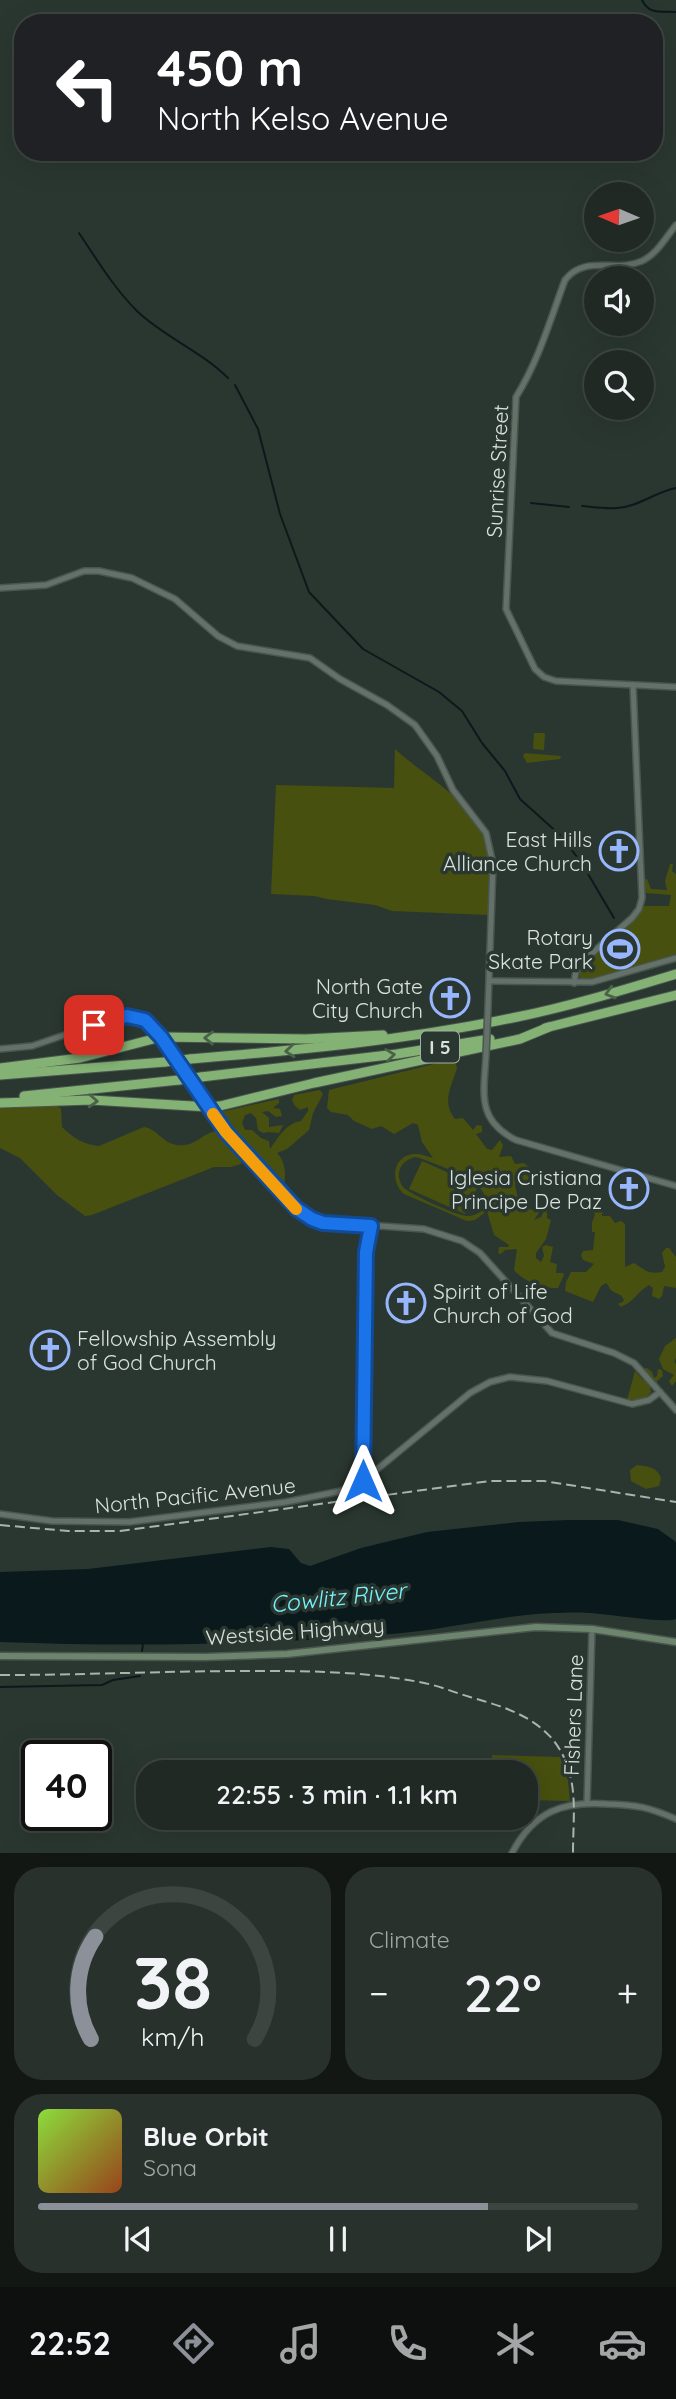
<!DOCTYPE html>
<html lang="en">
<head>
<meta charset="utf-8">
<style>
	body { margin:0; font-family:Quicksand,sans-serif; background:#28312c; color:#f1f3f6; height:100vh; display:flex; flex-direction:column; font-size:26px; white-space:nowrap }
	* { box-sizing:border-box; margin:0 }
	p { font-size:23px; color:#a2a6a6 }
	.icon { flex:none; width:38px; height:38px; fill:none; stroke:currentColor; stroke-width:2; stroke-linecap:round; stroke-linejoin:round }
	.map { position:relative; height:1853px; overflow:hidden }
	.side { display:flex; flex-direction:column; gap:14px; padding:14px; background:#121714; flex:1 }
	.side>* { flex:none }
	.banner { position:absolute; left:14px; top:14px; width:649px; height:147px; border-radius:28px; box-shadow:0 7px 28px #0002,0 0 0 2px #3d4541; background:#202124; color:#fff; overflow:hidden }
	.needle { width:46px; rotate:272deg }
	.fabs { position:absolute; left:584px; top:182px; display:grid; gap:14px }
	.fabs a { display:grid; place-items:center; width:70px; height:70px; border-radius:50%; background:#202924; box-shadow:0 7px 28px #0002,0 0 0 2px #3d4541; font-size:35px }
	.speed { position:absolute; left:21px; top:1740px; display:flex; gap:14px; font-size:35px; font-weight:700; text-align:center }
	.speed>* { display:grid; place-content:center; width:91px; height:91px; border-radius:50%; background:#202924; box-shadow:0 7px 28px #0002,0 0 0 2px #3d4541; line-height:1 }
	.speed .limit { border:4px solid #111; border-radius:10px; background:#fff; color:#111 }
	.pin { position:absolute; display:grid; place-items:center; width:60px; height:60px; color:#fff; margin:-30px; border-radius:14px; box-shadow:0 4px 10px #0006 }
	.me { position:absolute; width:77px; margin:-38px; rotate:0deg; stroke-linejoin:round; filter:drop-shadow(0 0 5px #0008) }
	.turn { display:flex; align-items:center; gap:24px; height:147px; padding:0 28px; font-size:32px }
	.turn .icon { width:91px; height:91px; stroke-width:2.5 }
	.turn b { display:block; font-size:49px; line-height:60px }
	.big { font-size:52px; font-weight:600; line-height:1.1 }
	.side .widget { flex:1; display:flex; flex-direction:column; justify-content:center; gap:10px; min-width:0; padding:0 24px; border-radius:28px; background:#28312c }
	.side .dial { align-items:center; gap:0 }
	.dial svg { height:182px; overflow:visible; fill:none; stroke:#3d4541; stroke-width:7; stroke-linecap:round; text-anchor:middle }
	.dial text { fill:#f1f3f6; stroke:none }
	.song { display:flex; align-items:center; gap:21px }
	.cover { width:84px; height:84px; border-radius:10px; background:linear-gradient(135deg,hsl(90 70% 55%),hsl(20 70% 35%)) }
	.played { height:7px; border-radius:4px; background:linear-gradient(90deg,#8c9099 75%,#3d4541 75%) }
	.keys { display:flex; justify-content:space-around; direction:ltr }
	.heat { display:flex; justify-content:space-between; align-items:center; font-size:38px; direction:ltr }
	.side .tiles { flex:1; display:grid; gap:14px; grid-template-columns:1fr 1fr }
	.widget:last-child { grid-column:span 2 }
	.trip { position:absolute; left:136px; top:1760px; width:402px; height:70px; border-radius:28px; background:#202924; box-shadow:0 7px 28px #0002,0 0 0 2px #3d4541; font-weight:600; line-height:70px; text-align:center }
	.tabs { display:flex; height:112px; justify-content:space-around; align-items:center; background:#0d100e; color:#a2a6a6 }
	.tabs .icon { width:49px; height:49px }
	.tabs .on { color:#8c9099 }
	.tabs b { font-size:32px; color:#f1f3f6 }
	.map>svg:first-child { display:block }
	.green { fill:#47500e; fill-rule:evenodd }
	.water { fill:#0a1a1c }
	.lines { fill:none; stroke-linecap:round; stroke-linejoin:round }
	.stream { stroke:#0a1a1c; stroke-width:2 }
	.tertiary-casing { stroke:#4a554f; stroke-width:8 }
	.secondary-casing { stroke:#4a554f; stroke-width:9 }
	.motorway-casing { stroke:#4a554f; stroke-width:11 }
	.tertiary { stroke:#637169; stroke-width:5 }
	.secondary { stroke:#6d846d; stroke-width:6 }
	.motorway { stroke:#84b275; stroke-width:9 }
	.rail { stroke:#aab3ae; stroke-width:2; stroke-dasharray:10 5; stroke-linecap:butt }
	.tertiary-bridge-casing { stroke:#4a554f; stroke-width:8; stroke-linecap:butt }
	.motorway-bridge-casing { stroke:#4a554f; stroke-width:11; stroke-linecap:butt }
	.tertiary-bridge { stroke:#637169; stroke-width:5 }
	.motorway-bridge { stroke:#84b275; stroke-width:9 }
	.oneway { stroke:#4a6248 }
	.route-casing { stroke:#114b97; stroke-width:18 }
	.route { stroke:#1a73e8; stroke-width:12 }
	.slow { stroke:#f59e0b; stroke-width:12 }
	.labels { text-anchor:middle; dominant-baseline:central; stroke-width:7; stroke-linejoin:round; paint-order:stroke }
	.shield { fill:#2a3730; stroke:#a5afa9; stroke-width:2 }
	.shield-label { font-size:19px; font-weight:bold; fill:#dae2dd }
	.street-label { font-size:21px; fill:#dae2dd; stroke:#2a3730 }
	.poi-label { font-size:21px; fill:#dae2dd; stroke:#2a3730; text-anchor:end }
	.water-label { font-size:23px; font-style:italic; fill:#76f3fd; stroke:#2a3730 }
</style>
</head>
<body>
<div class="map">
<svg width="676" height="1853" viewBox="0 0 676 1853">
	<rect width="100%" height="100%" fill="#2a3730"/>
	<g class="green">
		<polygon points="534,733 545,733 544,750 533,749"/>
		<path d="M395 749C425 777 477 803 488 845 493 867 490 893 489 915L392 911 375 905 327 899 314 896 271 894 276 785 394 788Z"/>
		<polygon points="525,753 561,756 560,759 527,763 523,756"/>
		<path d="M670 864H673L672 871 676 874V959L597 980H580L579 971 582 966C604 947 629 931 644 906H669L671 895 646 893 643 879H647L651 889 667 890 665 881Z"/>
		<path d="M450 1060H455L457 1068C452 1085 441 1102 455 1119L463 1118 473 1130 477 1125 482 1126V1132L476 1134 487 1149 492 1150 500 1140 503 1145 499 1157 511 1156 515 1164 524 1163 534 1171 530 1188 521 1187 522 1173 520 1172 517 1174 515 1185 521 1211 526 1205 531 1210 537 1209 540 1211 534 1220 541 1217 544 1211H547V1218L551 1220 546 1239 536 1253V1258L541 1262 544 1256 542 1247 546 1245 553 1247 550 1262 557 1264 556 1273H563L564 1275 558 1288C544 1289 523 1281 514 1270L517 1249 505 1250 501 1254 498 1253 499 1247H508L509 1245 494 1235 487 1211 475 1220 467 1221 404 1194C389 1181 393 1153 417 1154 423 1154 428 1157 433 1158L422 1142 418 1125 413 1123 394 1134 381 1126 372 1129 354 1121 348 1115 331 1112 327 1108 329 1090ZM414 1157 420 1158C436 1165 502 1184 482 1210 478 1214 473 1216 467 1216 458 1216 409 1194 403 1187 400 1183 398 1177 399 1172 401 1163 407 1160 414 1157Z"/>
		<path d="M320 1090 323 1094 313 1113 309 1130 287 1149 277 1153C285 1160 287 1177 283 1187L268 1176 267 1170C252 1160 236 1144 229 1127L223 1125 218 1117 220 1112 279 1099V1103L273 1108 280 1109 282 1116 276 1117 268 1111 262 1112 269 1118V1127L283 1125 279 1133 269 1132 263 1133 258 1130 256 1118 251 1113 245 1115 242 1123 245 1130H252L261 1138 269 1141 270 1149C278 1138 286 1123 301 1121L308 1111V1107L300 1110 295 1106 292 1100 294 1095Z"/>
		<path d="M57 1106 61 1109 62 1127C72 1137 84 1145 99 1146L144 1127C159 1129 164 1148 185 1145 196 1144 204 1133 216 1131L241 1159V1164L231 1167H214L92 1215 85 1216 57 1195 20 1158 0 1148V1107Z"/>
		<polygon points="422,1161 478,1186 465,1214 409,1189"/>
		<path d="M592 1204 603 1207 602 1216H610L615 1223 621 1221 625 1224V1267L634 1263C644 1269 648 1275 662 1272L665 1267 662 1253 666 1248H669L676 1257V1288L664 1286 662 1296 659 1299 652 1296 653 1288 649 1285C637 1292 635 1301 621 1307L618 1304 624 1301C622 1292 615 1295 610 1289 609 1287 608 1285 606 1283L601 1286 593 1302 565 1291 566 1282 571 1272H586L594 1264 583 1260 581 1255 583 1251 593 1250 595 1232H592V1223L595 1214 591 1210Z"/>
		<polygon points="676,1338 676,1358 674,1362 676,1364 676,1381 672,1386 669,1381 674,1375 663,1369 659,1359 665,1346"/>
		<polygon points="647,1368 652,1372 654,1378 657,1376 658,1369 662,1370 663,1376 657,1381 658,1386 655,1388 650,1387 651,1392 645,1399 627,1400 635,1371 643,1380 645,1378 642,1372 643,1369"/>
		<path d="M637 1465C647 1466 657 1467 661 1478L659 1486 646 1489 631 1481 630 1470Z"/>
		<polygon points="492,1755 560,1757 568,1781 570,1801 527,1800 527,1773 492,1773"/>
	</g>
	<path class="water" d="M569 1520H618L658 1529 676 1542V1619C666 1624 604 1613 587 1613 576 1612 566 1613 555 1613 500 1615 447 1630 392 1634 262 1645 131 1647 0 1642V1572L88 1569 271 1547 289 1549 301 1563 310 1566 361 1548 427 1532 519 1522Z"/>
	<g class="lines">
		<g class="stream">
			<path d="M642 0C649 15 661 11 676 12"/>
			<path d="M79 233C97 260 114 288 137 311 164 337 201 351 228 378"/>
			<polyline points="235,385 258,429 280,514 309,592 363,649 439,692 462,711 482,743 505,771 520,799 560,835 581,862 614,918"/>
			<polyline points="531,503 569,507"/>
			<path d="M582 506C593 507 606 509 617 508 638 507 655 492 676 488"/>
			<polyline points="142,1651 143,1644"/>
			<polyline points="0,1687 102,1685 113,1680 140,1676"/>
		</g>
		<defs>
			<g id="tertiary">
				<path d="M676 225C666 237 657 254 642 261 615 273 585 254 565 280 550 320 539 360 516 397L506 609 535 669 544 677 556 681 676 687"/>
				<polyline points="0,588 46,585 84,571 99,571 132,578 175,599 218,636 237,646 310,658 340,679 387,705 415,725 437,756 453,790 486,833 493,864 488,1007"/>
				<polyline points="490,981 592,982 676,958"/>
				<polyline points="574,983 576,971 582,962 632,918 639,909 642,898 633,685"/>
				<polyline points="0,1049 32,1046 118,1017 134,1016 145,1020 161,1037 226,1132 301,1213 323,1222 424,1229 462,1241 480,1253 552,1333 614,1353 634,1363 676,1410"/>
				<path d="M486 1055C484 1093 476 1120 516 1140L676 1186"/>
				<polyline points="363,1481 366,1252 371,1226"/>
				<polyline points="0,1514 52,1521 129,1522 286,1502 341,1491 363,1481 470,1393 490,1382 510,1377 547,1381 632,1404 649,1400 660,1392"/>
				<polyline points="587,1803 592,1629"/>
				<path d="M512 1853C534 1811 563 1801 607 1804 638 1805 648 1807 676 1819"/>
			</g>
			<polyline id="secondary" points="0,1656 205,1657 287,1654 536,1627 592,1629 676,1642"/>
			<g id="motorway">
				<polyline points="545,1028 676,995"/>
				<path d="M190 1059C300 1050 408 1040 517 1017 571 1006 623 990 676 974"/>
				<polyline points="0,1068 80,1058 161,1037 306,1039 383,1035"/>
				<polyline points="0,1075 165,1062"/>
				<polyline points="201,1077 397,1054 490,1039"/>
				<polyline points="24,1096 179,1080"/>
				<polyline points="0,1103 91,1100 209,1107 220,1106 314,1083 520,1039 549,1027"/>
			</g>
		</defs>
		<use href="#tertiary" class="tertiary-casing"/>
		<use href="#secondary" class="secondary-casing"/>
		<use href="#motorway" class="motorway-casing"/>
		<use href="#tertiary" class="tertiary"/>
		<use href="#secondary" class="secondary"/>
		<use href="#motorway" class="motorway"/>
		<g class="rail">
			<polyline points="0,1525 68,1531 120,1531 490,1481 544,1481 676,1502"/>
			<path d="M0 1675C83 1675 167 1671 250 1671 307 1671 363 1671 419 1682 437 1685 453 1692 470 1697 501 1706 533 1715 554 1741 580 1775 573 1813 573 1853"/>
		</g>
		<defs>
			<polyline id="tertiary-bridge" points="486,1055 488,1007"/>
			<g id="motorway-bridge">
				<polyline points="165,1062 190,1059"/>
				<polyline points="179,1080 201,1077"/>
			</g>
		</defs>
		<use href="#tertiary-bridge" class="tertiary-bridge-casing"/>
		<use href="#motorway-bridge" class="motorway-bridge-casing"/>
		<use href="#tertiary-bridge" class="tertiary-bridge"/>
		<use href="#motorway-bridge" class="motorway-bridge"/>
	</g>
	<defs><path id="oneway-chevron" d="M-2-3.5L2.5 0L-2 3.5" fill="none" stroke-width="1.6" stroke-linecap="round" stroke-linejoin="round" transform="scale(1.75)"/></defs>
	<g class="oneway">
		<use href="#oneway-chevron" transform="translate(610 993) rotate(164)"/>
		<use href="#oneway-chevron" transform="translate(209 1038) rotate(-179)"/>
		<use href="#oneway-chevron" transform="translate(290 1051) rotate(175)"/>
		<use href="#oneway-chevron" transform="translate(390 1055) rotate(-7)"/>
		<use href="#oneway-chevron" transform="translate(93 1101) rotate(3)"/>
	</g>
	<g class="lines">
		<defs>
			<polyline id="route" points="94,1025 127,1016 145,1020 161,1037 226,1132 297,1209 312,1219 323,1223 371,1226 366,1252 363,1481"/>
		</defs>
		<use href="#route" class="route-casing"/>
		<use href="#route" class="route"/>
		<polyline class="slow" points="213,1114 226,1132 296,1209"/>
	</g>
	<defs>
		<symbol id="church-ring" viewBox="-11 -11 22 22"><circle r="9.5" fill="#2a3730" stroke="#98b6fd" stroke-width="1.5"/><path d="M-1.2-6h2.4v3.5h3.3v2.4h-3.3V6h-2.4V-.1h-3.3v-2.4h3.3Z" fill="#98b6fd"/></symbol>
		<symbol id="stadium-ring" viewBox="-11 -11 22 22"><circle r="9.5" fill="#2a3730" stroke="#98b6fd" stroke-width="1.5"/><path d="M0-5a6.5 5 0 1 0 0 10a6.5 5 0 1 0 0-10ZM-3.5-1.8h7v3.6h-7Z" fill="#98b6fd"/></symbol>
	</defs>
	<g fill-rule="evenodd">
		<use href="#church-ring" x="597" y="829" width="44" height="44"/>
		<use href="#stadium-ring" x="598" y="927" width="44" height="44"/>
		<use href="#church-ring" x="428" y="976" width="44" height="44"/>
		<use href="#church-ring" x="607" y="1167" width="44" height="44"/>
		<use href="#church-ring" x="384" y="1281" width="44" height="44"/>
		<use href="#church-ring" x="28" y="1328" width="44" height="44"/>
	</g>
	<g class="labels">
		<rect class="shield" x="421" y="1031.5" width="38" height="31" rx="5"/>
		<g class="shield-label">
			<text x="440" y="1047">I 5</text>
		</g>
		<g class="street-label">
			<text transform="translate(497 471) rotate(-87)">Sunrise Street</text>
			<text transform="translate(195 1495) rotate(-6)">North Pacific Avenue</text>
			<text transform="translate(295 1631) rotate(-4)">Westside Highway</text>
			<text transform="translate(573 1715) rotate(-88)">Fishers Lane</text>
		</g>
		<g class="poi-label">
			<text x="592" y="839">East Hills<tspan x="592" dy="24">Alliance Church</tspan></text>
			<text x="593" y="937">Rotary<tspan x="593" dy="24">Skate Park</tspan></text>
			<text x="423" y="986">North Gate<tspan x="423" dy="24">City Church</tspan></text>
			<text x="602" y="1177">Iglesia Cristiana<tspan x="602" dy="24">Principe De Paz</tspan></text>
			<text x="433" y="1291" text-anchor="start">Spirit of Life<tspan x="433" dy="24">Church of God</tspan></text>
			<text x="77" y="1338" text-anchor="start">Fellowship Assembly<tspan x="77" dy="24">of God Church</tspan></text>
		</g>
		<g class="water-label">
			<text transform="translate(338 1597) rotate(-6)">Cowlitz River</text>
		</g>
	</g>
</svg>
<div class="fabs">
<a><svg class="needle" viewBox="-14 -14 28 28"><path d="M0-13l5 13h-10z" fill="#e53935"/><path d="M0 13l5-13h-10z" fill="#a2a6a6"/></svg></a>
<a><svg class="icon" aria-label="sound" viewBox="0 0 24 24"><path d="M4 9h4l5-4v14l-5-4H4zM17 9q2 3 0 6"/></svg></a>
<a><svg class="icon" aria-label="search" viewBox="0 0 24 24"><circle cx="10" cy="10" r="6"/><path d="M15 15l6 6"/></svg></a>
</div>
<div class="speed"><div class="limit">40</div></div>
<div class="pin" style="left:94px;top:1025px;background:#d93025"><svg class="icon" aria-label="arrive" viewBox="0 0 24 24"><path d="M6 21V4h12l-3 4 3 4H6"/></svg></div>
<svg class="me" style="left:363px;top:1481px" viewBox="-20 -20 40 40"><path d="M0-17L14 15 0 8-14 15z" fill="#1a73e8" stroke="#fff" stroke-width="4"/></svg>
<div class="trip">22:55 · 3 min · 1.1 km</div>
<div class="banner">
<div class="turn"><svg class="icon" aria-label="left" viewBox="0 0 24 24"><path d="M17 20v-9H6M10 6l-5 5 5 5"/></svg><div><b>450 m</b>North Kelso Avenue</div></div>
</div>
</div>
<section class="side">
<div class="tiles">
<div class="widget dial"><svg viewBox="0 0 100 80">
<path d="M14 69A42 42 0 1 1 86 69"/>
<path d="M14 69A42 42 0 0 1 16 24" stroke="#8c9099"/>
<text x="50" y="56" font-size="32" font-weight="700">38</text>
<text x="50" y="72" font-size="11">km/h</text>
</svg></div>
<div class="widget"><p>Climate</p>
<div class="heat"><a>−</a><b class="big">22°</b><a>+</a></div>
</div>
<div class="widget">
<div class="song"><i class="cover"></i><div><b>Blue Orbit</b><p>Sona</p></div></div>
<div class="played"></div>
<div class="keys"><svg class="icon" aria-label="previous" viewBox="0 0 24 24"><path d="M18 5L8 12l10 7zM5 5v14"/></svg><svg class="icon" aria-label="pause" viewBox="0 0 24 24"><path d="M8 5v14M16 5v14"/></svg><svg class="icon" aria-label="next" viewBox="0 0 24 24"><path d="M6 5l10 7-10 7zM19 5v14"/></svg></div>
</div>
</div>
</section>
<nav class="tabs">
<b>22:52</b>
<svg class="icon on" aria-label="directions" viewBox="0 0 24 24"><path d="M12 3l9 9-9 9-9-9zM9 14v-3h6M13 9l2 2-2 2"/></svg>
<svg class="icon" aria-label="music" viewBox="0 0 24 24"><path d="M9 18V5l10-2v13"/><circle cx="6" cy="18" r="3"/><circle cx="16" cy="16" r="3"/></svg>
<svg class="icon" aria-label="phone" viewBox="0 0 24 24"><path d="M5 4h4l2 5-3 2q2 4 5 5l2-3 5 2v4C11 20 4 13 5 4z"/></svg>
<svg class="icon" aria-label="climate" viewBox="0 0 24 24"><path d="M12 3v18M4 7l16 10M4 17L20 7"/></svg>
<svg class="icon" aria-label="car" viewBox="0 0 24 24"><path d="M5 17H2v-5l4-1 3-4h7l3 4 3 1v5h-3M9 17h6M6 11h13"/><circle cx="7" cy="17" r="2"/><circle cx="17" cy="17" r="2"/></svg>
</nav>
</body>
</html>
